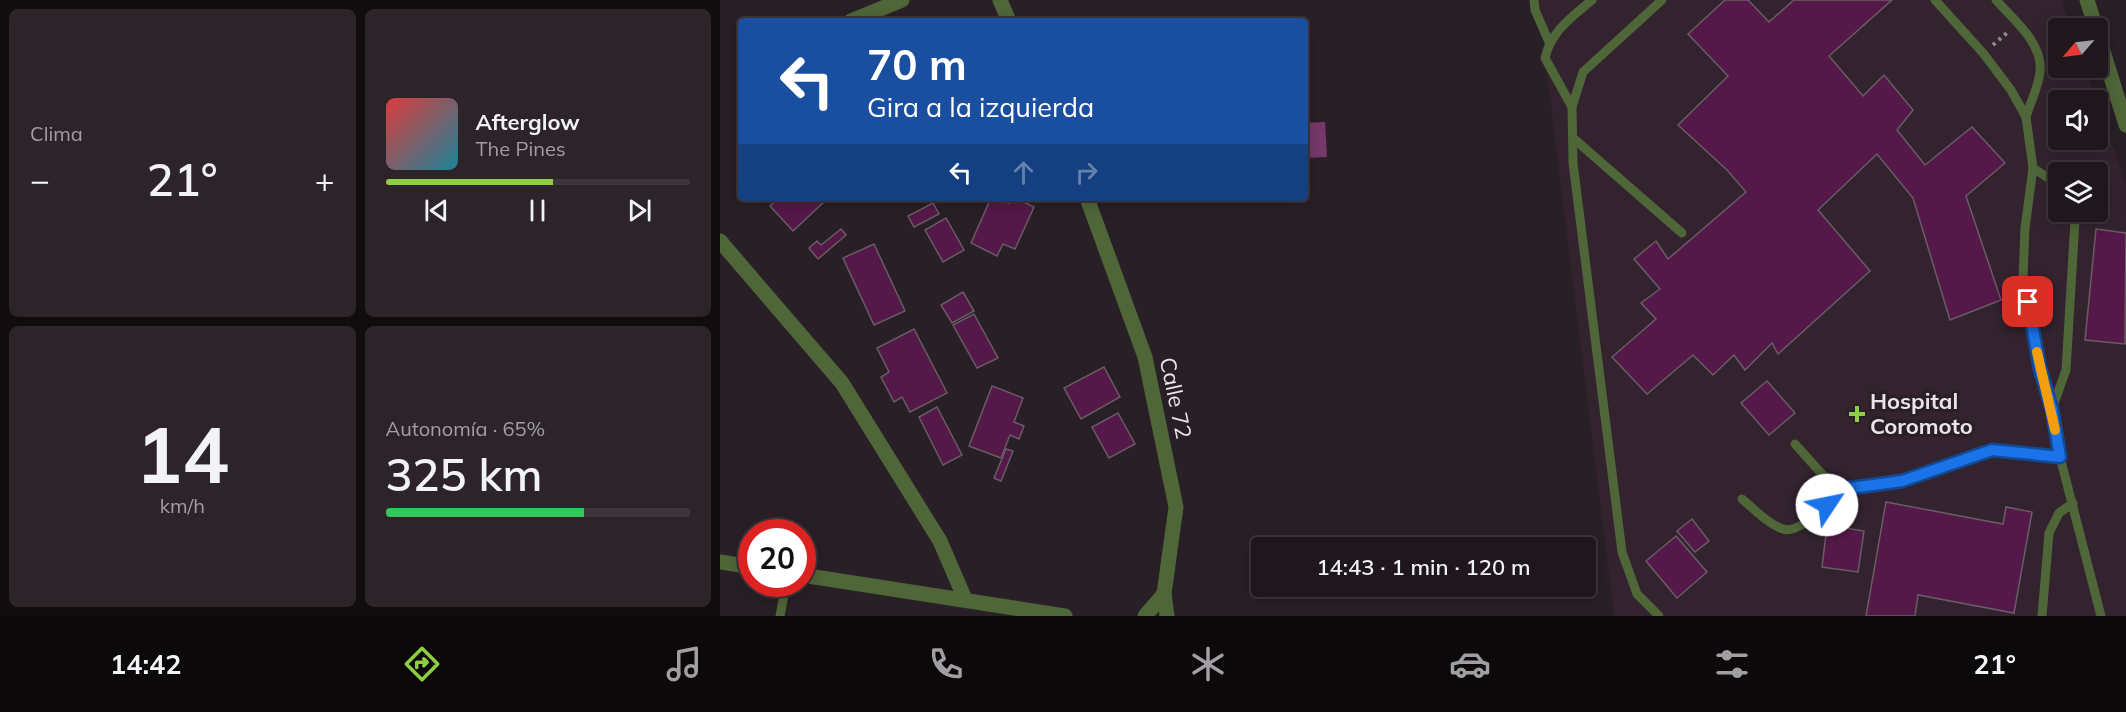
<!DOCTYPE html>
<html lang="es">
<head>
<meta charset="utf-8">
<style>
	body { margin:0; font-family:Mulish,sans-serif; background:#2c2429; color:#f1f3f6; height:100vh; display:flex; flex-direction:column; font-size:22px; white-space:nowrap }
	* { box-sizing:border-box; margin:0 }
	p { font-size:20px; color:#a19fa3 }
	.icon { flex:none; width:33px; height:33px; fill:none; stroke:currentColor; stroke-width:2; stroke-linecap:round; stroke-linejoin:round }
	.map { position:relative; flex:1; overflow:hidden }
	.sheet { display:flex; flex-direction:column; gap:9px; padding:9px; background:#110d0f; width:720px }
	.sheet>* { flex:none }
	.top-card { position:absolute; left:18px; top:18px; width:570px; height:183px; border-radius:6px; box-shadow:0 3px 15px #0003,0 0 0 2px #3c363b; background:#1a4fa0; color:#fff; overflow:hidden }
	.needle { width:39px; rotate:242deg }
	.tools { position:absolute; left:1328px; top:18px; display:grid; gap:12px }
	.tools a { display:grid; place-items:center; width:60px; height:60px; border-radius:6px; background:#1f171c; box-shadow:0 3px 15px #0003,0 0 0 2px #3c363b; font-size:30px }
	.speed { position:absolute; left:18px; top:519px; display:flex; gap:12px; font-size:30px; font-weight:700; text-align:center }
	.speed>* { display:grid; place-content:center; width:78px; height:78px; border-radius:50%; background:#1f171c; box-shadow:0 3px 15px #0003,0 0 0 2px #3c363b; line-height:1 }
	.speed .limit { border:9px solid #d22; background:#fff; color:#111 }
	.pin { position:absolute; display:grid; place-items:center; width:51px; height:51px; color:#fff; margin:-26px; border-radius:12px; box-shadow:0 3px 9px #0006 }
	.me { position:absolute; width:66px; margin:-33px; rotate:56deg; stroke-linejoin:round; filter:drop-shadow(0 0 4px #0008) }
	.turn { display:flex; align-items:center; gap:21px; height:126px; padding:0 30px; font-size:27px }
	.turn .icon { width:78px; height:78px; stroke-width:2.5 }
	.turn b { display:block; font-size:42px; line-height:51px }
	.lanes { display:flex; align-items:center; height:57px; padding:0 30px; background:#0003; justify-content:center; gap:30px; direction:ltr }
	.lanes .off { opacity:.35 }
	.big { font-size:45px; font-weight:600; line-height:1.1 }
	.sheet .card { flex:1; display:flex; flex-direction:column; justify-content:center; gap:9px; min-width:0; padding:0 21px; border-radius:9px; background:#2c2429 }
	.sheet .dial { align-items:center; gap:0 }
	.dial b { font-size:78px; line-height:1 }
	.song { display:flex; align-items:center; gap:18px }
	.cover { width:72px; height:72px; border-radius:9px; background:linear-gradient(135deg,hsl(0 70% 55%),hsl(190 70% 35%)) }
	.played { height:6px; border-radius:3px; background:linear-gradient(90deg,#8fcd42 55%,#3c363b 55%) }
	.keys { display:flex; justify-content:space-around; direction:ltr }
	.heat { display:flex; justify-content:space-between; align-items:center; font-size:33px; direction:ltr }
	.charge { height:9px; border-radius:4px; background:linear-gradient(90deg,#34c759 65%,#3c363b 0) }
	.sheet .tiles { flex:1; display:grid; gap:9px; grid-template-columns:repeat(2,1fr) }
	.trip { position:absolute; left:531px; top:537px; width:345px; height:60px; border-radius:6px; background:#1f171c; box-shadow:0 3px 15px #0003,0 0 0 2px #3c363b; font-weight:600; line-height:60px; text-align:center }
	.dock { display:flex; height:96px; justify-content:space-around; align-items:center; background:#0c090b; color:#a19fa3 }
	.dock .icon { width:42px; height:42px }
	.dock .selected { color:#8fcd42 }
	.dock b { font-size:27px; color:#f1f3f6 }
	main { display:flex; flex:1; min-height:0 }
	.map>svg:first-child { display:block }
	.built { fill:#33232f; fill-rule:evenodd }
	.water { fill:#773969 }
	.building { fill:#541948; stroke:#695c65; stroke-width:1.5 }
	.lines { fill:none; stroke-linecap:round; stroke-linejoin:round }
	.path { stroke:#938a91; stroke-width:4; stroke-dasharray:3 4.5; stroke-linecap:butt }
	.service { stroke:#4f6638; stroke-width:9 }
	.minor { stroke:#4f6638; stroke-width:15 }
	.tertiary { stroke:#4f6638; stroke-width:15 }
	.route-casing { stroke:#114b97; stroke-width:15 }
	.route { stroke:#1a73e8; stroke-width:10 }
	.slow { stroke:#f59e0b; stroke-width:10 }
	.poi-dot { fill:#8fcd42; stroke:#291f26; stroke-width:2 }
	.labels { text-anchor:middle; dominant-baseline:central; stroke-width:6; stroke-linejoin:round; paint-order:stroke }
	.street-label { font-size:22px; fill:#ebe3e9; stroke:#291f26 }
	.poi-label { font-size:22px; font-weight:bold; fill:#ebe3e9; stroke:#291f26; text-anchor:start }
</style>
</head>
<body>
<main>
<section class="sheet">
<div class="tiles">
<div class="card"><p>Clima</p>
<div class="heat"><a>−</a><b class="big">21°</b><a>+</a></div>
</div>
<div class="card">
<div class="song"><i class="cover"></i><div><b>Afterglow</b><p>The Pines</p></div></div>
<div class="played"></div>
<div class="keys"><svg class="icon" aria-label="previous" viewBox="0 0 24 24"><path d="M18 5L8 12l10 7zM5 5v14"/></svg><svg class="icon" aria-label="pause" viewBox="0 0 24 24"><path d="M8 5v14M16 5v14"/></svg><svg class="icon" aria-label="next" viewBox="0 0 24 24"><path d="M6 5l10 7-10 7zM19 5v14"/></svg></div>
</div>
<div class="card dial"><b>14</b><p>km/h</p></div>
<div class="card"><p>Autonomía · 65%</p><b class="big">325 km</b><div class="charge"></div></div>
</div>
</section>
<div class="map">
<svg width="1406" height="616" viewBox="0 0 1406 616">
	<rect width="100%" height="100%" fill="#291f26"/>
	<path class="built" d="M818 0H1341L1351 28H1338V68H1365L1377 100H1338V140H1377V102L1406 184V616H894ZM1338 172H1377V212H1338Z"/>
	<polygon class="water" points="605,122 607,157 585,158 585,123"/>
	<g class="building">
		<polygon points="1005,0 1028,0 1049,22 1074,0 1172,0 1109,56 1143,96 1164,75 1193,110 1177,130 1205,165 1252,127 1285,163 1246,196 1281,300 1230,320 1193,198 1157,154 1098,210 1150,271 1058,354 1052,343 1025,370 1014,355 993,375 973,355 927,394 892,357 936,319 921,303 940,289 914,259 936,241 948,259 1026,192 1007,170 958,125 1008,76 968,34"/>
		<polygon points="59,198 104,198 106,200 73,231 50,206"/>
		<polygon points="271,198 289,203 292,198 296,198 314,207 295,249 283,244 277,256 251,243"/>
		<polygon points="213,203 219,214 194,227 188,216"/>
		<polygon points="226,218 244,250 223,262 205,230"/>
		<polygon points="121,229 126,235 98,259 89,248 97,241 101,245"/>
		<polygon points="1376,229 1406,233 1405,344 1365,340"/>
		<polygon points="154,244 185,311 154,325 123,258"/>
		<polygon points="243,292 254,311 232,323 221,305"/>
		<polygon points="254,314 278,358 257,368 233,325"/>
		<polygon points="194,329 227,393 190,412 182,397 174,402 161,377 169,372 157,348"/>
		<polygon points="384,367 400,397 361,419 344,388"/>
		<polygon points="1047,381 1075,413 1049,435 1021,403"/>
		<polygon points="272,386 303,398 294,422 304,426 299,439 290,435 281,458 249,446"/>
		<polygon points="217,407 242,455 223,465 199,417"/>
		<polygon points="398,413 415,444 389,458 372,427"/>
		<polygon points="286,449 293,451 281,481 274,478"/>
		<polygon points="1166,502 1283,524 1286,507 1312,512 1294,613 1198,595 1195,616 1146,616"/>
		<polygon points="972,519 989,541 975,552 957,531"/>
		<polygon points="1107,525 1144,531 1138,572 1102,567"/>
		<polygon points="956,536 987,572 957,598 926,561"/>
	</g>
	<g class="lines">
		<polyline class="path" points="1273,45 1288,32"/>
		<g class="service">
			<polyline points="814,0 815,10 829,42"/>
			<polyline points="1215,0 1263,53 1291,90 1306,117 1313,168 1305,228 1303,278 1320,369 1332,409 1340,457 1381,616"/>
			<path d="M1276 0C1293 19 1323 43 1320 71 1319 86 1310 103 1306 117"/>
			<path d="M852 107 825 58C831 31 852 17 872 0"/>
			<polyline points="853,138 962,233"/>
			<polyline points="1313,168 1333,181 1338,190"/>
			<polyline points="1332,409 1346,370 1355,221 1350,212"/>
			<polyline points="1075,444 1111,484 1124,489 1183,481 1272,450 1340,457"/>
			<path d="M1022 499C1034 509 1048 524 1063 529 1079 535 1113 500 1124 489"/>
			<polyline points="60,616 66,584"/>
			<polyline points="939,616 917,594 902,552 853,163 852,107 863,72 942,0"/>
			<polyline points="1322,616 1329,533 1339,513 1353,503"/>
		</g>
		<g class="minor">
			<polyline points="1367,0 1376,28"/>
			<polyline points="131,21 182,0"/>
			<polyline points="1377,32 1406,125"/>
			<polyline points="0,241 122,383 220,541 245,599"/>
			<polyline points="0,562 32,567"/>
			<polyline points="82,575 345,616"/>
		</g>
		<g class="tertiary">
			<polyline points="280,0 289,21"/>
			<polyline points="367,198 425,357 456,507 444,594 447,616"/>
			<polyline points="425,616 444,594"/>
		</g>
	</g>
	<g class="lines">
		<defs>
			<polyline id="route" points="1107,505 1124,489 1182,481 1272,450 1340,457 1332,409 1320,369 1308,302"/>
		</defs>
		<use href="#route" class="route-casing"/>
		<use href="#route" class="route"/>
		<polyline class="slow" points="1317,352 1335,430"/>
	</g>
	<path class="poi-dot" d="M1134 405h6v6h6v6h-6v6h-6v-6h-6v-6h6z"/>
	<g class="labels">
		<g class="street-label">
			<text transform="translate(456 398) rotate(78)">Calle 72</text>
		</g>
		<g class="poi-label">
			<text x="1150" y="401">Hospital<tspan x="1150" dy="25">Coromoto</tspan></text>
		</g>
	</g>
</svg>
<div class="tools">
<a><svg class="needle" viewBox="-14 -14 28 28"><path d="M0-13l5 13h-10z" fill="#e53935"/><path d="M0 13l5-13h-10z" fill="#a19fa3"/></svg></a>
<a><svg class="icon" aria-label="sound" viewBox="0 0 24 24"><path d="M4 9h4l5-4v14l-5-4H4zM17 9q2 3 0 6"/></svg></a>
<a><svg class="icon" aria-label="layers" viewBox="0 0 24 24"><path d="M12 4l9 5-9 5-9-5zM3 14l9 5 9-5"/></svg></a>
</div>
<div class="speed"><div class="limit">20</div></div>
<div class="pin" style="left:1308px;top:302px;background:#d93025"><svg class="icon" aria-label="arrive" viewBox="0 0 24 24"><path d="M6 21V4h12l-3 4 3 4H6"/></svg></div>
<svg class="me" style="left:1107px;top:505px" viewBox="-20 -20 40 40"><circle r="19" fill="#fff"/><path d="M0-13L10 11 0 6-10 11z" fill="#1a73e8"/></svg>
<div class="trip">14:43 · 1 min · 120 m</div>
<div class="top-card">
<div class="turn"><svg class="icon" aria-label="left" viewBox="0 0 24 24"><path d="M17 20v-9H6M10 6l-5 5 5 5"/></svg><div><b>70 m</b>Gira a la izquierda</div></div>
<div class="lanes"><svg class="icon" aria-label="left" viewBox="0 0 24 24"><path d="M17 20v-9H6M10 6l-5 5 5 5"/></svg><svg class="icon off" aria-label="ahead" viewBox="0 0 24 24"><path d="M12 20V5M6 11l6-6 6 6"/></svg><svg class="icon off" aria-label="right" viewBox="0 0 24 24"><path d="M7 20v-9h11M14 6l5 5-5 5"/></svg></div>
</div>
</div>
</main>
<nav class="dock">
<b>14:42</b>
<svg class="icon selected" aria-label="directions" viewBox="0 0 24 24"><path d="M12 3l9 9-9 9-9-9zM9 14v-3h6M13 9l2 2-2 2"/></svg>
<svg class="icon" aria-label="music" viewBox="0 0 24 24"><path d="M9 18V5l10-2v13"/><circle cx="6" cy="18" r="3"/><circle cx="16" cy="16" r="3"/></svg>
<svg class="icon" aria-label="phone" viewBox="0 0 24 24"><path d="M5 4h4l2 5-3 2q2 4 5 5l2-3 5 2v4C11 20 4 13 5 4z"/></svg>
<svg class="icon" aria-label="climate" viewBox="0 0 24 24"><path d="M12 3v18M4 7l16 10M4 17L20 7"/></svg>
<svg class="icon" aria-label="car" viewBox="0 0 24 24"><path d="M5 17H2v-5l4-1 3-4h7l3 4 3 1v5h-3M9 17h6M6 11h13"/><circle cx="7" cy="17" r="2"/><circle cx="17" cy="17" r="2"/></svg>
<svg class="icon" aria-label="filters" viewBox="0 0 24 24"><path d="M4 7h16M4 17h16"/><circle cx="9" cy="7" r="2"/><circle cx="15" cy="17" r="2"/></svg>
<b>21°</b>
</nav>
</body>
</html>
